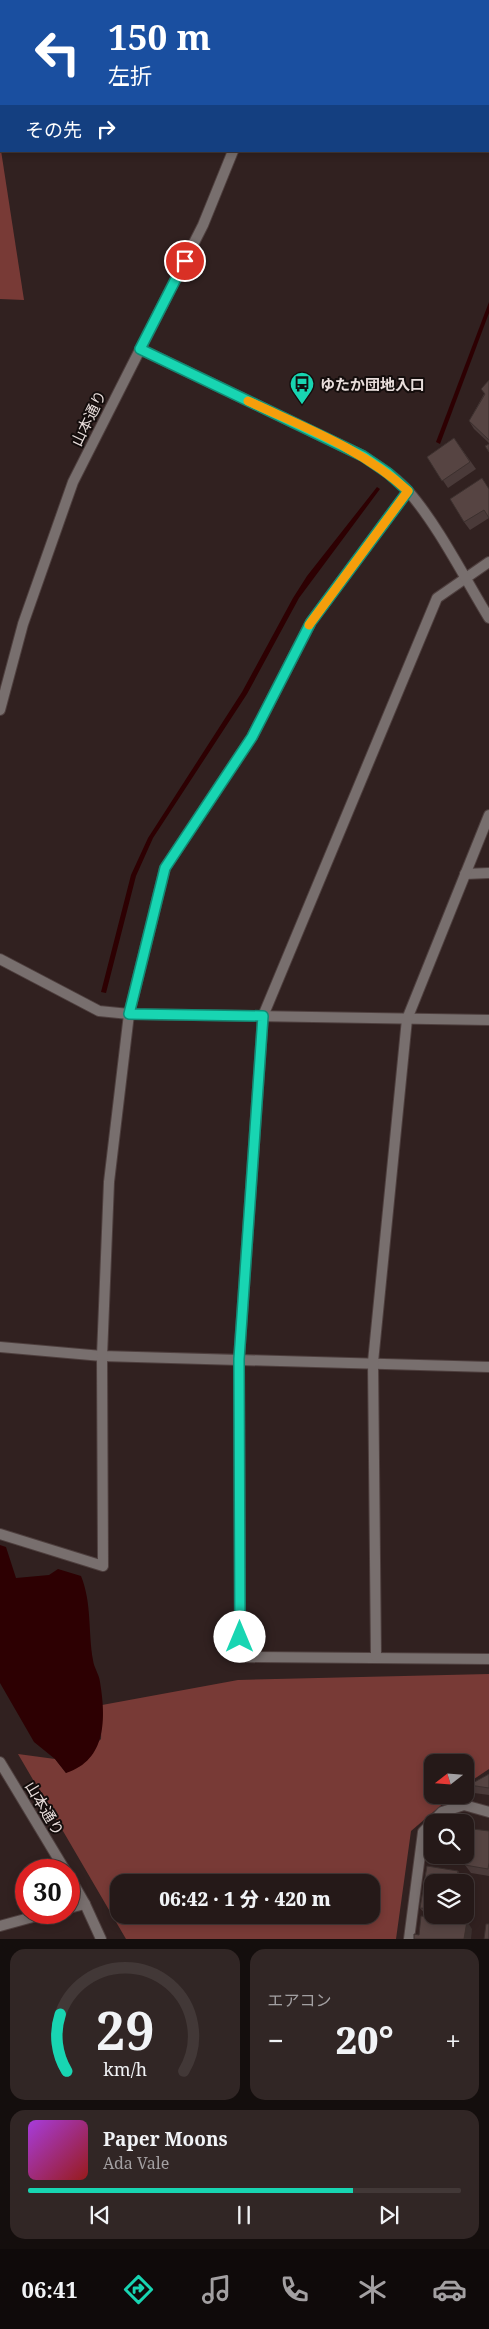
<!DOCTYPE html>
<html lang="ja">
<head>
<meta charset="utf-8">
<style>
	body { margin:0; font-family:"Noto Serif","Noto Sans JP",serif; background:#312625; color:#f1f3f6; height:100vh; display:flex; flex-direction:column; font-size:19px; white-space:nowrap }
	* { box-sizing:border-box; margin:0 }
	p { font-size:16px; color:#a3a0a2 }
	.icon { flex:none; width:28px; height:28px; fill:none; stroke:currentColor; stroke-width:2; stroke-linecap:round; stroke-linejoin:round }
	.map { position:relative; height:1939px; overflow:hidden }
	.side { display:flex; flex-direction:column; gap:10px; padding:10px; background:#140e0d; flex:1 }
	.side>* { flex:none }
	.hud { position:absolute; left:0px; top:0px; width:490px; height:152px; box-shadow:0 2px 8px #0003,0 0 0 1px #423837; background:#1a4fa0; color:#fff; overflow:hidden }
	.needle { width:32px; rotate:253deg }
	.fabs { position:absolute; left:424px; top:1754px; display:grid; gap:10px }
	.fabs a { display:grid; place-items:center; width:50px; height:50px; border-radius:10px; background:#251918; box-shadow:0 2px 8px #0003,0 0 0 1px #423837; font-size:25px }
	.speed { position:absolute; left:15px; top:1859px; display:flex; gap:10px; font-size:25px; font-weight:700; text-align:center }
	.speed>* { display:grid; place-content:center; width:65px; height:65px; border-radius:50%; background:#251918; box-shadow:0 2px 8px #0003,0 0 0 1px #423837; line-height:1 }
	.speed .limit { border:8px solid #d22; background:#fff; color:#111 }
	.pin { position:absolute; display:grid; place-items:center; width:42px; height:42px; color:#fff; margin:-21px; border:2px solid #fff; border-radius:50%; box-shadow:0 1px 5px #0007 }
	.me { position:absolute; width:55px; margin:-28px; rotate:0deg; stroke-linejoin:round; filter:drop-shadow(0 0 4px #0008) }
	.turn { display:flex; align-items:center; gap:18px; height:105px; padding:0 25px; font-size:22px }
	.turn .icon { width:65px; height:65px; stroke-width:2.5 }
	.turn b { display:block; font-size:35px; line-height:42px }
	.then { display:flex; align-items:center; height:48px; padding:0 25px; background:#0003; gap:10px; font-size:19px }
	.big { font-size:38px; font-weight:800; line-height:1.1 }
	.side .card { flex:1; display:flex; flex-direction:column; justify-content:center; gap:8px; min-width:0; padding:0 18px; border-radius:15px; background:#312625 }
	.side .dial { align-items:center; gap:0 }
	.dial svg { height:130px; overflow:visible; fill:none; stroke:#423837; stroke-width:7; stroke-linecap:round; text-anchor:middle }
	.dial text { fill:#f1f3f6; stroke:none }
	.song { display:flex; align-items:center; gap:15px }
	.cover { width:60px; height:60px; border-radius:8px; background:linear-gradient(135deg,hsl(280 70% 55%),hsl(0 70% 35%)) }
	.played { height:5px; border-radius:2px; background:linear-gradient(90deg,#18d5b2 75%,#423837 75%) }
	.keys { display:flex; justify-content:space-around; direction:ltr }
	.heat { display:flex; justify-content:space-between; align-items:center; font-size:28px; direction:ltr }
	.side .tiles { flex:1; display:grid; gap:10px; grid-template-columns:1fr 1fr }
	.card:last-child { grid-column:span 2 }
	.trip { position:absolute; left:110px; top:1874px; width:270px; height:50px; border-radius:15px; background:#251918; box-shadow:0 2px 8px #0003,0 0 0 1px #423837; font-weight:800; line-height:50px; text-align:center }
	.menu { display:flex; height:80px; justify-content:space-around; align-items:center; background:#0f0a0a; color:#a3a0a2 }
	.menu .icon { width:35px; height:35px }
	.menu .on { color:#18d5b2 }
	.menu b { font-size:22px; color:#f1f3f6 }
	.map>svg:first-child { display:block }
	.green { fill:#783a36; fill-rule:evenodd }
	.water { fill:#2d0002 }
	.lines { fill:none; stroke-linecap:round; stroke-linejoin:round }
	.minor-casing { stroke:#4e3f3e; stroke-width:12 }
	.tertiary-casing { stroke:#4e3f3e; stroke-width:12 }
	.minor { stroke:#786f6e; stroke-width:10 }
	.tertiary { stroke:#786f6e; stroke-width:10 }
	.wall { fill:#4a3a39 }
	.shaded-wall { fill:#3c302e }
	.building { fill:#564442; stroke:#3c302e }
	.route-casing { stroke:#108a74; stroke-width:12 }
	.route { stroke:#18d5b2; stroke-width:9 }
	.slow { stroke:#f59e0b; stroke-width:9 }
	.labels { text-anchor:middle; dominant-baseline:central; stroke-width:4; stroke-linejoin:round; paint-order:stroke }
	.poi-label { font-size:15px; font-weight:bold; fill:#e9dedc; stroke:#140d0c; text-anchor:start }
	.street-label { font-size:15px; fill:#e9dedc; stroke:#140d0c }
</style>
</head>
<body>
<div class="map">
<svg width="489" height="1939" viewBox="0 0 489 1939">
	<rect width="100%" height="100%" fill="#312120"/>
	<g class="green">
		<polygon points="0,144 24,300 0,299"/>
		<path d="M489 1674V1769L465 1785V1762H432V1795H453L411 1831 396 1939H126L18 1754 55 1759 66 1773 101 1739 102 1705 238 1680ZM119 1882H371V1915H119Z"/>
	</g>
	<g class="water">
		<polygon points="489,302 489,313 440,444 436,442"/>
		<polygon points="377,487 380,489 299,598 247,694 153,838 136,876 106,993 101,992 131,875 148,838 242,692 293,598 307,576"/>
		<path d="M0 1545 6 1547 16 1578 49 1575 58 1569 81 1576C92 1603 88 1632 93 1660 94 1668 99 1674 100 1682 106 1718 107 1760 66 1773L55 1759 34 1742 0 1683Z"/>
	</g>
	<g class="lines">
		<defs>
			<g id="minor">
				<polyline points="489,562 437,598 263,1016 239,1359 240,1657 489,1659"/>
				<polyline points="465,874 489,873"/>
				<polyline points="0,959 99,1011 129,1014 489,1020"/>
				<polyline points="0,1347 102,1356 489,1367"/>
				<polyline points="0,1534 103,1566 102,1356 109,1182 129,1014 165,868 252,737 311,622 408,491"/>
				<polyline points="376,1657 373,1362 407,1019 489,815"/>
				<polyline points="69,1908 85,1904"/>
				<polyline points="0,1926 51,1912"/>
				<polyline points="409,1939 423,1832 442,1812 464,1805 489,1812"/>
			</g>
			<g id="tertiary">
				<polyline points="270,1 270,0"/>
				<path d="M140 349 363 456C379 467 396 477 408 491 438 525 465 579 489 618"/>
				<polyline points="0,710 23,624 73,482 203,225 233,151"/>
				<polyline points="0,1762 65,1870"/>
				<polyline points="69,1876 85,1904 101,1939"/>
			</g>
		</defs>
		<use href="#minor" class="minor-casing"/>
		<use href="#tertiary" class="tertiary-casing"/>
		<use href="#minor" class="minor"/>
		<use href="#tertiary" class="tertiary"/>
	</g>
	<g class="wall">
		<polygon points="489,380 489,443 474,429 469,421 484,394"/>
		<polygon points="454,438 476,469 448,488 427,457"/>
		<polygon points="489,488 489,518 470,530 464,522"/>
		<polygon points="489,1774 489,1795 474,1793 469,1785"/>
		<polygon points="489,1831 489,1876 471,1873 465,1865 466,1862 440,1859 437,1855 465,1855"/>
		<polygon points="427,1866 458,1871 463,1879 463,1882 432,1882 432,1915 458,1915 457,1920 426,1915 420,1908"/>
	</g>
	<g class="shaded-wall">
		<polygon points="458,1871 463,1879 463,1882 456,1882"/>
		<polygon points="454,1915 458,1915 457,1920"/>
		<polygon points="467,1921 472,1929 471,1939 464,1939"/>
	</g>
	<g class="building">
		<polygon points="489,380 489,440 469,421 485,394 481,389"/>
		<polygon points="454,438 470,462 442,481 427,457"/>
		<polygon points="489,444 489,452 485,446"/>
		<polygon points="482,478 489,489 489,518 484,510 464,522 450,499"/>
		<polygon points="489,1774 489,1788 469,1785"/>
		<polygon points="465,1828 489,1831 489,1863 488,1869 465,1865 467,1856 462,1855 465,1855"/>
		<polygon points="427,1866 458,1871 456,1882 432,1882 432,1909 420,1908"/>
		<polygon points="421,1916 467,1921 464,1939 414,1939 414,1934 419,1935"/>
		<polygon points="486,1924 489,1924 489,1939 484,1939"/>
	</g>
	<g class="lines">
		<defs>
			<polyline id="route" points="185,261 140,349 363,456 388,473 408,491 311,622 252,737 165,868 129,1014 263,1016 239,1359 240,1637"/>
		</defs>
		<use href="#route" class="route-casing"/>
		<use href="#route" class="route"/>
		<path class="slow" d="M248 401C303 427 363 449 408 491L309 625"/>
	</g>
	<defs>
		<symbol id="bus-pin" viewBox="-11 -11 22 30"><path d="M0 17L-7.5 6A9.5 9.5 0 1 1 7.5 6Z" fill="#18d5b2" stroke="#140d0c"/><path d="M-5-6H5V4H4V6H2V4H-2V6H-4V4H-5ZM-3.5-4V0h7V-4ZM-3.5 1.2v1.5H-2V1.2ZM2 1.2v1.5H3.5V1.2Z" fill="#111"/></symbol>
	</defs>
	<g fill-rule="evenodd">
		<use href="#bus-pin" x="288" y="370" width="28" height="38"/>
	</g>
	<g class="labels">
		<g class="poi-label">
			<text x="320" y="384">ゆたか団地入口</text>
		</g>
		<g class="street-label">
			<text transform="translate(88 418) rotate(-64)">山本通り</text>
			<text transform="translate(45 1808) rotate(59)">山本通り</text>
		</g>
	</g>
</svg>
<div class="fabs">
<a><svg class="needle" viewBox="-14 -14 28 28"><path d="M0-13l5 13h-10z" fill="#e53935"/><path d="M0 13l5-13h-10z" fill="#a3a0a2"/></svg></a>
<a><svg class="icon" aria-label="search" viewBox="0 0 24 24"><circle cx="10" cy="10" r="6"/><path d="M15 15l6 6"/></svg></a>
<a><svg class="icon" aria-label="layers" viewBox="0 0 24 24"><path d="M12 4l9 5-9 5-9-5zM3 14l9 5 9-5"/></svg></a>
</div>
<div class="speed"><div class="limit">30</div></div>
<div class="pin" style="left:185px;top:261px;background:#d93025"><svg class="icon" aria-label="arrive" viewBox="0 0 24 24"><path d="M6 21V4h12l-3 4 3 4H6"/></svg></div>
<svg class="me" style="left:240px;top:1637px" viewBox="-20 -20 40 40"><circle r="19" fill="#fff"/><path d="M0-13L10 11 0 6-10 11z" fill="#18d5b2"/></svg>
<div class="trip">06:42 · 1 分 · 420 m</div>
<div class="hud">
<div class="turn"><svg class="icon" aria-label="left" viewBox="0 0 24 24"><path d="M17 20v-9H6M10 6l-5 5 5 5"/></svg><div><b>150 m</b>左折</div></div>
<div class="then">その先<svg class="icon" aria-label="right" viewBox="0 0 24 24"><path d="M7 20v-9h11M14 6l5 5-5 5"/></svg></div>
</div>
</div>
<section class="side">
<div class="tiles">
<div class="card dial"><svg viewBox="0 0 100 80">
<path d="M14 69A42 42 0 1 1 86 69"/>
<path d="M14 69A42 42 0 0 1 10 34" stroke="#18d5b2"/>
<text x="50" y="56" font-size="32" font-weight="700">29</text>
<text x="50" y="72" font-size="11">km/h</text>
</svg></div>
<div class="card"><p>エアコン</p>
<div class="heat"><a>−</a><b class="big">20°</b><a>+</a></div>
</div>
<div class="card">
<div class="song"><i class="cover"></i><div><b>Paper Moons</b><p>Ada Vale</p></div></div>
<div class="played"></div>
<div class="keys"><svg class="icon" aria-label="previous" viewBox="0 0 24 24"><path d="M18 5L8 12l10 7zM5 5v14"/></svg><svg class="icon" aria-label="pause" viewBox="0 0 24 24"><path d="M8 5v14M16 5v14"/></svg><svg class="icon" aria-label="next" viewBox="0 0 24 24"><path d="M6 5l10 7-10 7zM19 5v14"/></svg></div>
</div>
</div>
</section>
<nav class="menu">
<b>06:41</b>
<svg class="icon on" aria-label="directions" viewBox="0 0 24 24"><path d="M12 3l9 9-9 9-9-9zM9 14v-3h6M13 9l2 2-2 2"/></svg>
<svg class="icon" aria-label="music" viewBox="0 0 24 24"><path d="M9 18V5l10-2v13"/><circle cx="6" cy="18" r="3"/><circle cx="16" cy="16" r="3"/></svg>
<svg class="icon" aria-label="phone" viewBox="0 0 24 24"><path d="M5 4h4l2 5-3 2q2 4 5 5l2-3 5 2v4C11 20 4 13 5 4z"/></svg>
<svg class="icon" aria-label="climate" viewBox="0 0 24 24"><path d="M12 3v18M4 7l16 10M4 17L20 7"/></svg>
<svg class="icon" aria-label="car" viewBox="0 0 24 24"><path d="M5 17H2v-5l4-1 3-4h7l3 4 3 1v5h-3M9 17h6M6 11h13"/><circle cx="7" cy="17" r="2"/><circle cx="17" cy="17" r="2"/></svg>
</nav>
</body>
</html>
